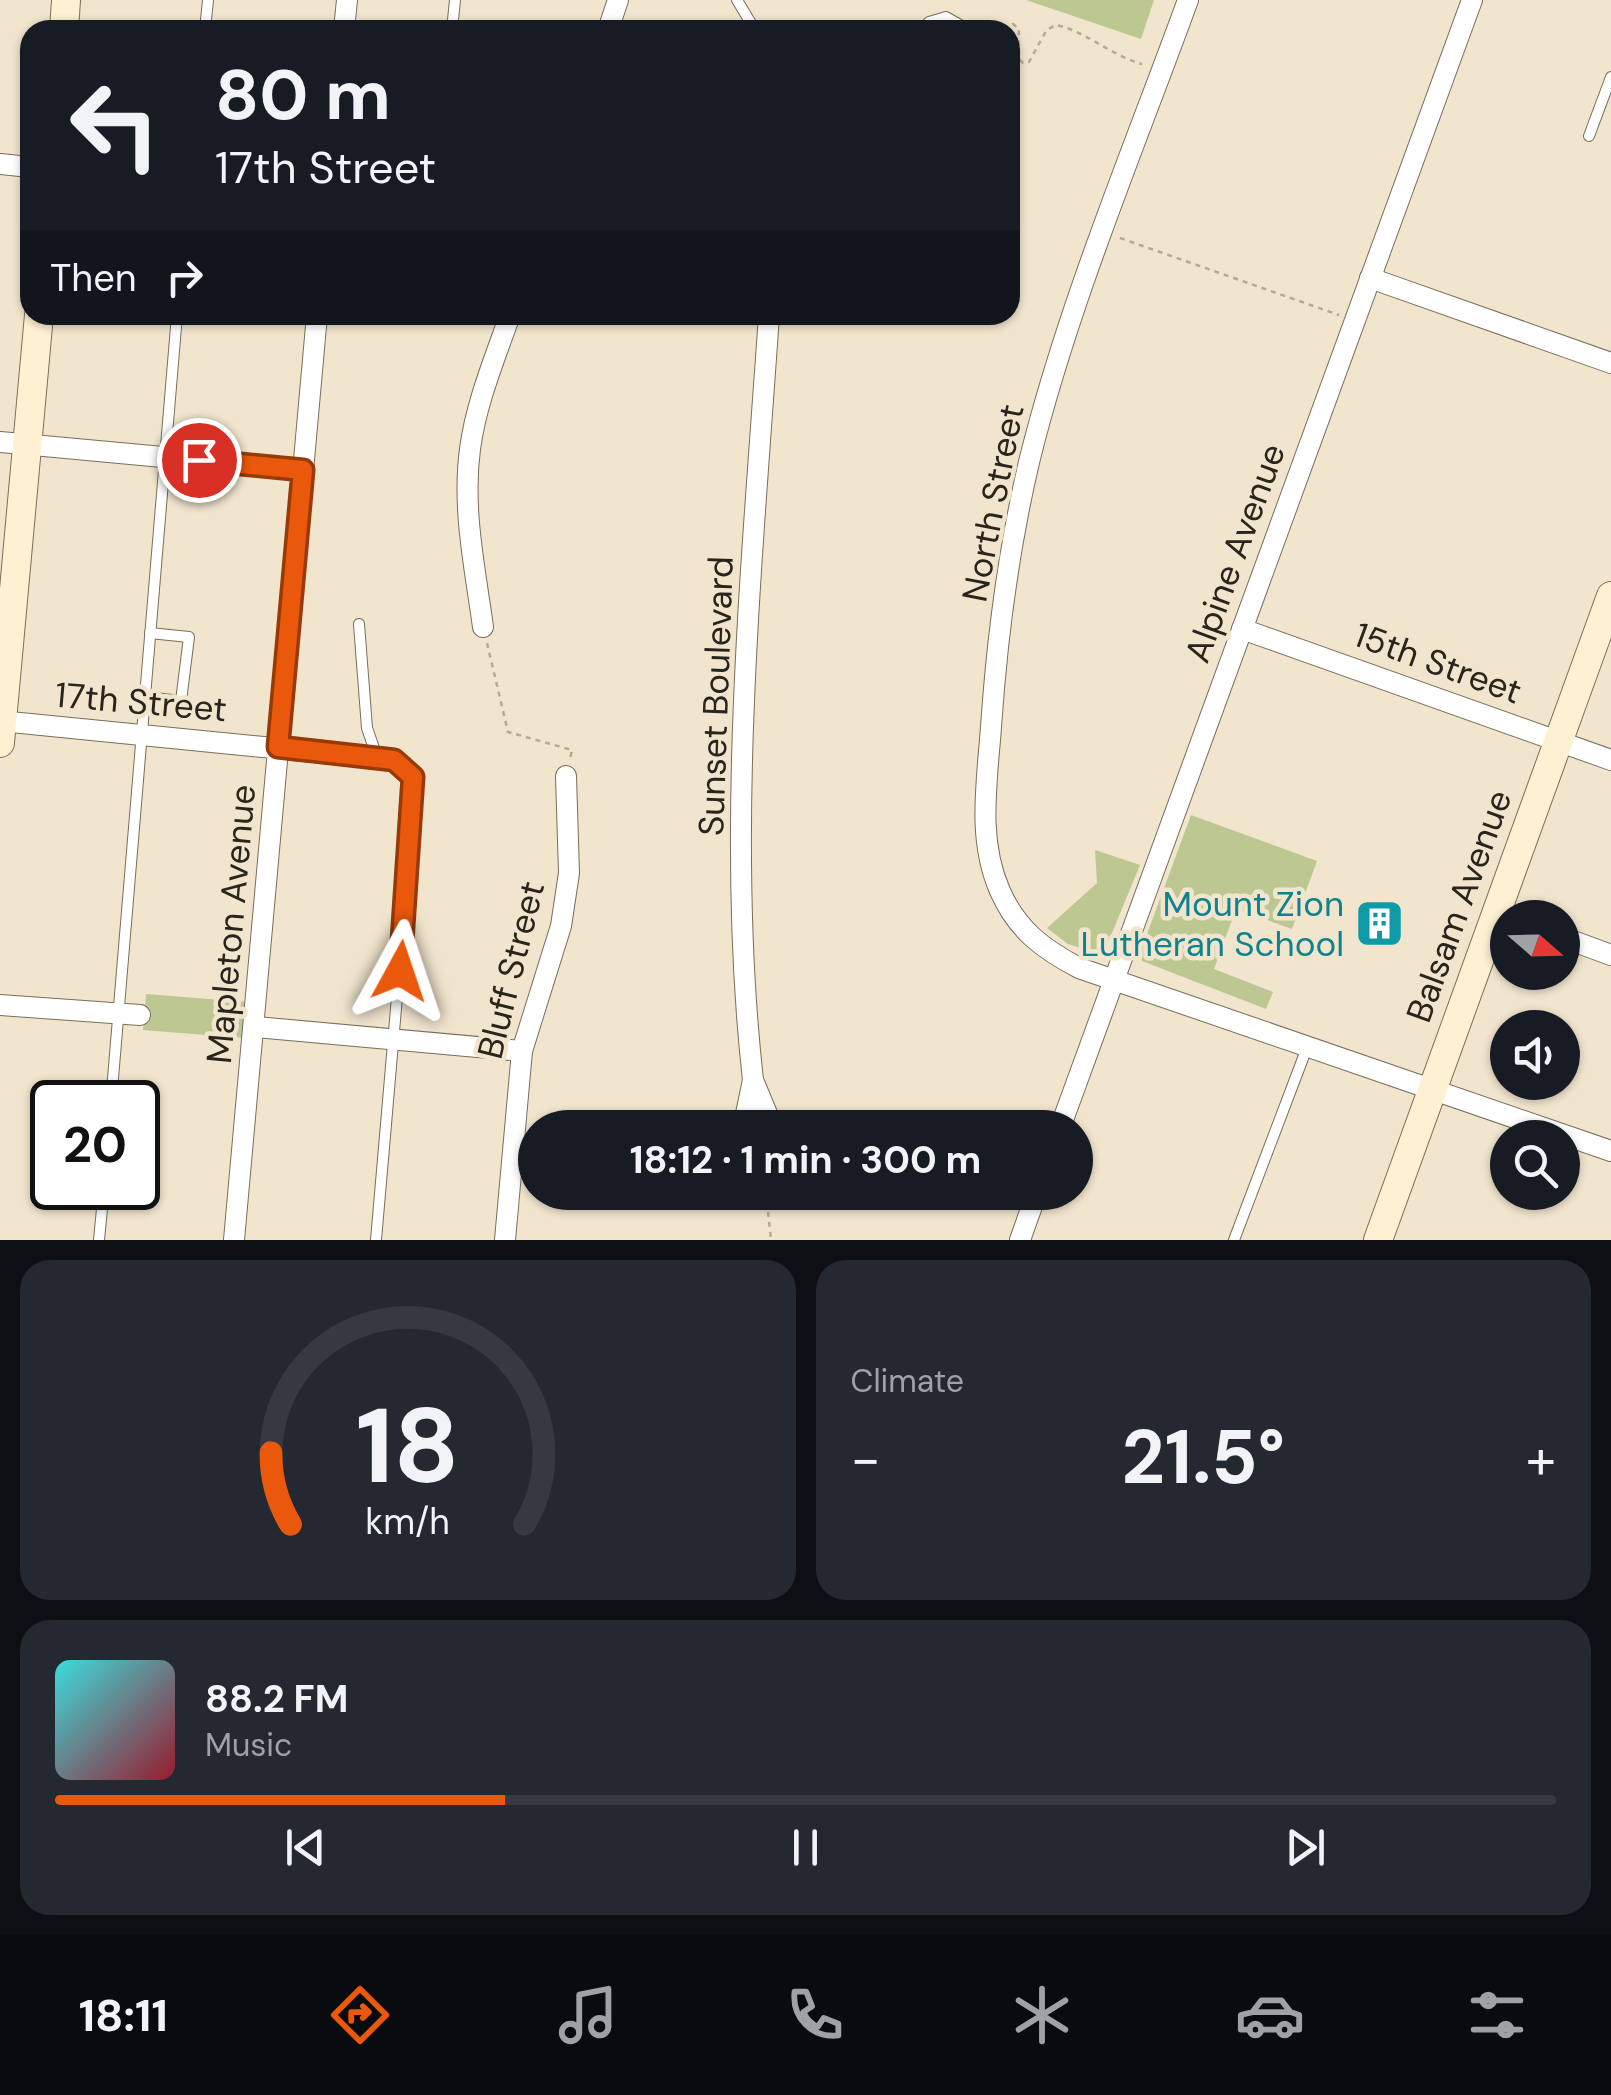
<!DOCTYPE html>
<html lang="en">
<head>
<meta charset="utf-8">
<style>
	body { margin:0; font-family:"DM Sans",sans-serif; background:#242831; color:#f1f3f6; height:100vh; display:flex; flex-direction:column; font-size:38px; white-space:nowrap }
	* { box-sizing:border-box; margin:0 }
	p { font-size:32px; color:#9ea1a6 }
	.icon { flex:none; width:55px; height:55px; fill:none; stroke:currentColor; stroke-width:2; stroke-linecap:round; stroke-linejoin:round }
	.map { position:relative; height:1240px; overflow:hidden }
	.panel { display:flex; flex-direction:column; gap:20px; padding:20px; background:#0d0f14; flex:1 }
	.panel>* { flex:none }
	.banner { position:absolute; left:20px; top:20px; width:1000px; height:305px; border-radius:30px; box-shadow:0 2px 8px #0004; background:#171b24; color:#f1f3f6; overflow:hidden }
	.needle { width:65px; rotate:110deg }
	.tools { position:absolute; left:1490px; top:900px; display:grid; gap:20px }
	.tools a { display:grid; place-items:center; width:90px; height:90px; border-radius:50%; background:#171b24; box-shadow:0 2px 8px #0004; font-size:50px }
	.speed { position:absolute; left:30px; top:1080px; display:flex; gap:20px; font-size:50px; font-weight:700; text-align:center }
	.speed>* { display:grid; place-content:center; width:130px; height:130px; border-radius:50%; background:#171b24; box-shadow:0 2px 8px #0004; line-height:1 }
	.speed .limit { border:5px solid #111; border-radius:15px; background:#fff; color:#111 }
	.pin { position:absolute; display:grid; place-items:center; width:85px; height:85px; color:#fff; margin:-42px; border:5px solid #fff; border-radius:50%; box-shadow:0 2px 10px #0007 }
	.me { position:absolute; width:110px; margin:-55px; rotate:5deg; stroke-linejoin:round; filter:drop-shadow(0 0 8px #0008) }
	.turn { display:flex; align-items:center; gap:35px; height:210px; padding:0 30px; font-size:45px }
	.turn .icon { width:130px; height:130px; stroke-width:2.5 }
	.turn b { display:block; font-size:70px; line-height:85px }
	.then { display:flex; align-items:center; height:95px; padding:0 30px; background:#0003; gap:20px; font-size:38px }
	.big { font-size:75px; font-weight:700; line-height:1.1 }
	.panel .tile { flex:1; display:flex; flex-direction:column; justify-content:center; gap:15px; min-width:0; padding:0 35px; border-radius:30px; background:#242831 }
	.panel .dial { align-items:center; gap:0 }
	.dial svg { height:260px; overflow:visible; fill:none; stroke:#363941; stroke-width:7; stroke-linecap:round; text-anchor:middle }
	.dial text { fill:#f1f3f6; stroke:none }
	.song { display:flex; align-items:center; gap:30px }
	.cover { width:120px; height:120px; border-radius:15px; background:linear-gradient(135deg,hsl(180 70% 55%),hsl(350 70% 35%)) }
	.played { height:10px; border-radius:5px; background:linear-gradient(90deg,#ea580c 30%,#363941 30%) }
	.keys { display:flex; justify-content:space-around; direction:ltr }
	.heat { display:flex; justify-content:space-between; align-items:center; font-size:55px; direction:ltr }
	.panel .tiles { flex:1; display:grid; gap:20px; grid-template-columns:1fr 1fr }
	.tile:last-child { grid-column:span 2 }
	.trip { position:absolute; left:518px; top:1110px; width:575px; height:100px; border-radius:50px; background:#171b24; box-shadow:0 2px 8px #0004; font-weight:700; line-height:100px; text-align:center }
	.tabs { display:flex; height:160px; justify-content:space-around; align-items:center; background:#090b0e; color:#9ea1a6 }
	.tabs .icon { width:70px; height:70px }
	.tabs .active { color:#ea580c }
	.tabs b { font-size:45px; color:#f1f3f6 }
	.map>svg:first-child { display:block }
	.green { fill:#bdc792 }
	.lines { fill:none; stroke-linecap:round; stroke-linejoin:round }
	.lane-casing { stroke:#786e5a; stroke-width:12 }
	.street-casing { stroke:#786e5a; stroke-width:22 }
	.secondary-casing { stroke:#786e5a; stroke-width:30 }
	.path { stroke:#b4aa98; stroke-width:2.5; stroke-dasharray:5 5; stroke-linecap:butt }
	.lane { stroke:#fff; stroke-width:10 }
	.street { stroke:#fff; stroke-width:20 }
	.secondary { stroke:#fdf1d1; stroke-width:28 }
	.route-casing { stroke:#983908; stroke-width:25 }
	.route { stroke:#ea580c; stroke-width:18 }
	.labels { text-anchor:middle; dominant-baseline:central; stroke-width:9; stroke-linejoin:round; paint-order:stroke }
	.street-label { font-size:35px; fill:#29251c; stroke:#f1e5ce }
	.culture-label { font-size:35px; fill:#0d838f; stroke:#f1e5ce; text-anchor:end }
</style>
</head>
<body>
<div class="map">
<svg width="1611" height="1240" viewBox="0 0 1611 1240">
	<rect width="100%" height="100%" fill="#f1e5ce"/>
	<g class="green">
		<polygon points="1026,0 1154,0 1141,39"/>
		<polygon points="1191,815 1317,861 1292,929 1236,909 1214,969 1273,992 1266,1009 1142,961 1140,953"/>
		<polygon points="1095,850 1140,865 1103,955 1068,944 1047,928 1097,883"/>
		<polygon points="146,994 258,1003 255,1039 143,1030"/>
	</g>
	<g class="lines">
		<defs>
			<g id="lane">
				<polyline points="737,0 755,30"/>
				<polyline points="205,30 208,0"/>
				<polyline points="452,30 455,0"/>
				<polyline points="922,30 929,22 946,17 969,30"/>
				<polyline points="1589,136 1611,77"/>
				<polyline points="359,624 367,728 377,757"/>
				<polyline points="145,697 181,701 189,637 150,633"/>
				<polyline points="111,1102 177,315"/>
				<polyline points="99,1240 104,1188"/>
				<polyline points="376,1240 414,800 413,777 394,760"/>
				<polyline points="1234,1240 1308,1045"/>
			</g>
			<g id="street">
				<path d="M1188 0C1133 151 1069 302 1030 458 1009 546 997 638 991 727 987 783 977 839 1000 891 1017 930 1043 949 1079 968L1611 1151"/>
				<polyline points="344,30 347,0"/>
				<polyline points="608,30 618,0"/>
				<polyline points="0,164 30,167"/>
				<polyline points="1370,278 1611,363"/>
				<polyline points="0,442 303,470"/>
				<path d="M483 627C475 568 462 509 470 449 476 403 495 358 510 315"/>
				<polyline points="1242,629 1611,760"/>
				<polyline points="0,721 394,760"/>
				<polyline points="1562,937 1611,955"/>
				<polyline points="0,1005 140,1015"/>
				<polyline points="256,1027 522,1051"/>
				<path d="M753 1080C725 831 752 565 769 315"/>
				<polyline points="743,1128 753,1080 773,1128"/>
				<polyline points="1060,1128 1472,0"/>
				<polyline points="756,1192 767,1192"/>
				<polyline points="234,1240 317,315"/>
				<polyline points="505,1240 522,1051 561,926 569,873 566,776"/>
				<polyline points="1020,1240 1037,1192"/>
			</g>
			<g id="secondary">
				<polyline points="64,30 66,0"/>
				<polyline points="0,743 39,315"/>
				<polyline points="1378,1240 1611,596"/>
			</g>
		</defs>
		<use href="#lane" class="lane-casing"/>
		<use href="#street" class="street-casing"/>
		<use href="#secondary" class="secondary-casing"/>
		<g class="path">
			<path d="M1004 30 1013 24 1019 29 1018 58 1023 63 1029 62 1046 31 1055 25C1082 29 1110 55 1142 64"/>
			<polyline points="1120,238 1339,315"/>
			<polyline points="487,643 508,732 572,750 570,759"/>
			<polyline points="768,1212 771,1240"/>
		</g>
		<use href="#lane" class="lane"/>
		<use href="#street" class="street"/>
		<use href="#secondary" class="secondary"/>
	</g>
	<g class="lines">
		<defs>
			<polyline id="route" points="199,460 303,470 278,747 394,760 413,777 400,971"/>
		</defs>
		<use href="#route" class="route-casing"/>
		<use href="#route" class="route"/>
	</g>
	<defs>
		<symbol id="building-square" viewBox="-11 -11 22 22"><rect x="-9" y="-9" width="18" height="18" rx="4" fill="#0f9aa8" stroke="#f1e5ce"/><path d="M-4-6H4V6H1V3H-1V6H-4ZM-2.5-4.3h1.7v1.8h-1.7ZM.8-4.3h1.7v1.8H.8ZM-2.5-1h1.7V.8h-1.7ZM.8-1h1.7V.8H.8Z" fill="#fff"/></symbol>
	</defs>
	<g fill-rule="evenodd">
		<use href="#building-square" x="1352" y="896" width="55" height="55"/>
	</g>
	<g class="labels">
		<g class="street-label">
			<text transform="translate(993 503) rotate(-79)">North Street</text>
			<text transform="translate(1235 553) rotate(-70)">Alpine Avenue</text>
			<text transform="translate(1438 663) rotate(20)">15th Street</text>
			<text transform="translate(716 696) rotate(-88)">Sunset Boulevard</text>
			<text transform="translate(141 702) rotate(5)">17th Street</text>
			<text transform="translate(1459 906) rotate(-70)">Balsam Avenue</text>
			<text transform="translate(231 924) rotate(-85)">Mapleton Avenue</text>
			<text transform="translate(511 970) rotate(-76)">Bluff Street</text>
		</g>
		<g class="culture-label">
			<text x="1344" y="904">Mount Zion<tspan x="1344" dy="40">Lutheran School</tspan></text>
		</g>
	</g>
</svg>
<div class="tools">
<a><svg class="needle" viewBox="-14 -14 28 28"><path d="M0-13l5 13h-10z" fill="#e53935"/><path d="M0 13l5-13h-10z" fill="#9ea1a6"/></svg></a>
<a><svg class="icon" aria-label="sound" viewBox="0 0 24 24"><path d="M4 9h4l5-4v14l-5-4H4zM17 9q2 3 0 6"/></svg></a>
<a><svg class="icon" aria-label="search" viewBox="0 0 24 24"><circle cx="10" cy="10" r="6"/><path d="M15 15l6 6"/></svg></a>
</div>
<div class="speed"><div class="limit">20</div></div>
<div class="pin" style="left:199px;top:460px;background:#d93025"><svg class="icon" aria-label="arrive" viewBox="0 0 24 24"><path d="M6 21V4h12l-3 4 3 4H6"/></svg></div>
<svg class="me" style="left:400px;top:971px" viewBox="-20 -20 40 40"><path d="M0-17L14 15 0 8-14 15z" fill="#ea580c" stroke="#fff" stroke-width="4"/></svg>
<div class="trip">18:12 · 1 min · 300 m</div>
<div class="banner">
<div class="turn"><svg class="icon" aria-label="left" viewBox="0 0 24 24"><path d="M17 20v-9H6M10 6l-5 5 5 5"/></svg><div><b>80 m</b>17th Street</div></div>
<div class="then">Then<svg class="icon" aria-label="right" viewBox="0 0 24 24"><path d="M7 20v-9h11M14 6l5 5-5 5"/></svg></div>
</div>
</div>
<section class="panel">
<div class="tiles">
<div class="tile dial"><svg viewBox="0 0 100 80">
<path d="M14 69A42 42 0 1 1 86 69"/>
<path d="M14 69A42 42 0 0 1 8 47" stroke="#ea580c"/>
<text x="50" y="56" font-size="32" font-weight="700">18</text>
<text x="50" y="72" font-size="11">km/h</text>
</svg></div>
<div class="tile"><p>Climate</p>
<div class="heat"><a>−</a><b class="big">21.5°</b><a>+</a></div>
</div>
<div class="tile">
<div class="song"><i class="cover"></i><div><b>88.2 FM</b><p>Music</p></div></div>
<div class="played"></div>
<div class="keys"><svg class="icon" aria-label="previous" viewBox="0 0 24 24"><path d="M18 5L8 12l10 7zM5 5v14"/></svg><svg class="icon" aria-label="pause" viewBox="0 0 24 24"><path d="M8 5v14M16 5v14"/></svg><svg class="icon" aria-label="next" viewBox="0 0 24 24"><path d="M6 5l10 7-10 7zM19 5v14"/></svg></div>
</div>
</div>
</section>
<nav class="tabs">
<b>18:11</b>
<svg class="icon active" aria-label="directions" viewBox="0 0 24 24"><path d="M12 3l9 9-9 9-9-9zM9 14v-3h6M13 9l2 2-2 2"/></svg>
<svg class="icon" aria-label="music" viewBox="0 0 24 24"><path d="M9 18V5l10-2v13"/><circle cx="6" cy="18" r="3"/><circle cx="16" cy="16" r="3"/></svg>
<svg class="icon" aria-label="phone" viewBox="0 0 24 24"><path d="M5 4h4l2 5-3 2q2 4 5 5l2-3 5 2v4C11 20 4 13 5 4z"/></svg>
<svg class="icon" aria-label="climate" viewBox="0 0 24 24"><path d="M12 3v18M4 7l16 10M4 17L20 7"/></svg>
<svg class="icon" aria-label="car" viewBox="0 0 24 24"><path d="M5 17H2v-5l4-1 3-4h7l3 4 3 1v5h-3M9 17h6M6 11h13"/><circle cx="7" cy="17" r="2"/><circle cx="17" cy="17" r="2"/></svg>
<svg class="icon" aria-label="filters" viewBox="0 0 24 24"><path d="M4 7h16M4 17h16"/><circle cx="9" cy="7" r="2"/><circle cx="15" cy="17" r="2"/></svg>
</nav>
</body>
</html>
